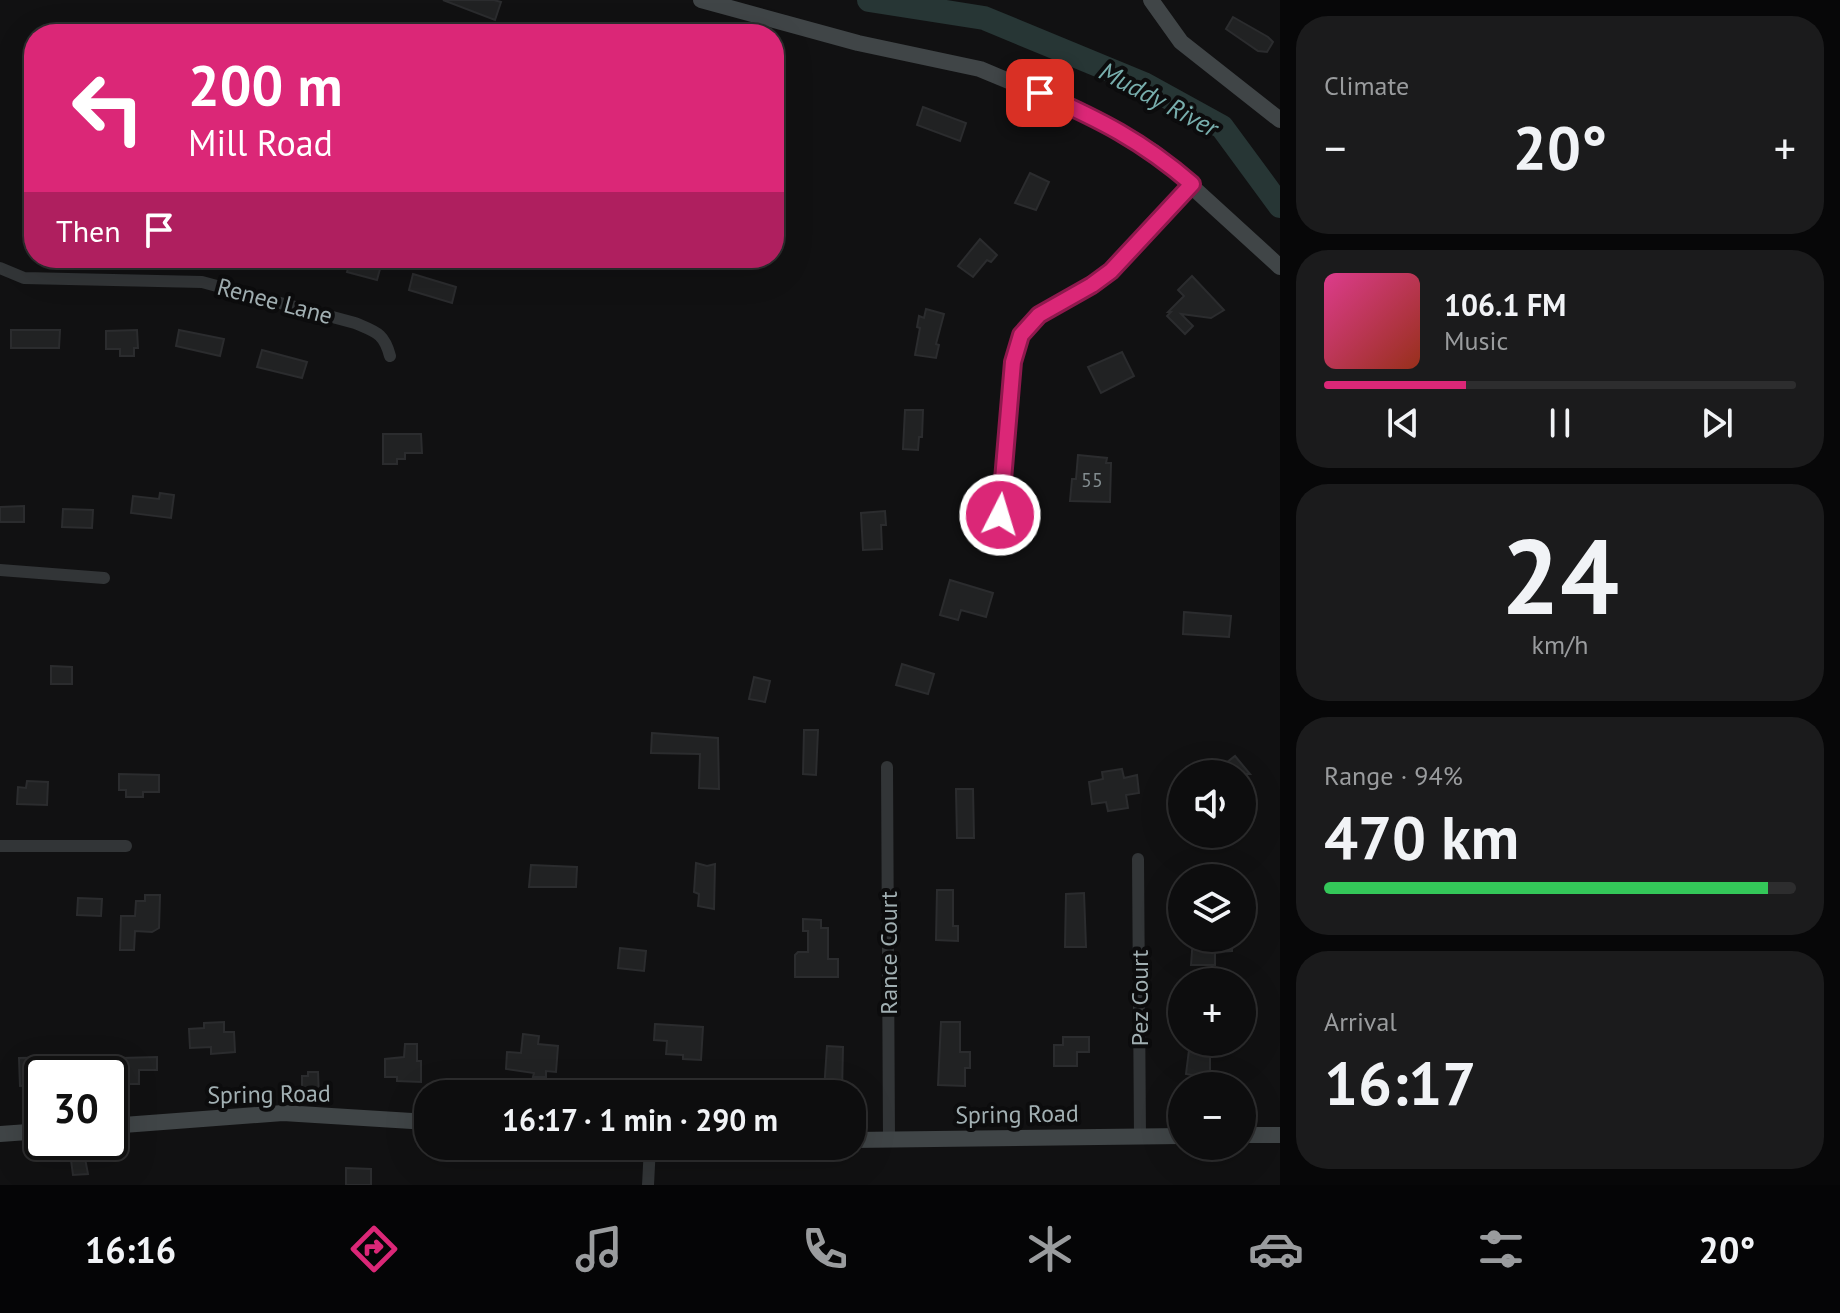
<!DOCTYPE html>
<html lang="en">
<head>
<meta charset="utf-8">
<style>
	body { margin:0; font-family:"PT Sans",sans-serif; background:#1b1b1c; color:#f1f3f6; height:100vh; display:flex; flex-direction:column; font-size:30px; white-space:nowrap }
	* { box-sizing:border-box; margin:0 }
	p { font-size:26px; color:#9a9c9e }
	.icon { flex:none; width:44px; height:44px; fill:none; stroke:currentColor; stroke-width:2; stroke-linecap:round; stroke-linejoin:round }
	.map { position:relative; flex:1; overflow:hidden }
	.side { display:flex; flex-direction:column; gap:16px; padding:16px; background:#070708; width:560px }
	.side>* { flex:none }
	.banner { position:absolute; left:24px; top:24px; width:760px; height:244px; border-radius:32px; box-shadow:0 8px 32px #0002,0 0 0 2px #2d2d2e; background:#db2777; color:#fff; overflow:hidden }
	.controls { position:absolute; left:1168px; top:760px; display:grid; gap:16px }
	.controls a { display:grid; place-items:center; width:88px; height:88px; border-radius:50%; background:#0d0d0e; box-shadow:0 8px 32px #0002,0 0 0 2px #2d2d2e; font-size:40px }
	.speed { position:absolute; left:24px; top:1056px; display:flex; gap:16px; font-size:40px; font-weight:700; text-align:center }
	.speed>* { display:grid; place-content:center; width:104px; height:104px; border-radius:50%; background:#0d0d0e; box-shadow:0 8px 32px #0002,0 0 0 2px #2d2d2e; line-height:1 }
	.speed .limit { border:4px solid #111; border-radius:12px; background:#fff; color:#111 }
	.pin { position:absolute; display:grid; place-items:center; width:68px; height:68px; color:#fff; margin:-34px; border-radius:16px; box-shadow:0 4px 12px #0006 }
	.me { position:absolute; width:88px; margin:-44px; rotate:5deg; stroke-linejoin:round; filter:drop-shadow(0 0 6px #0008) }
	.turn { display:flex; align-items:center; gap:28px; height:168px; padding:0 32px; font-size:36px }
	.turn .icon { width:104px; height:104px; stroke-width:2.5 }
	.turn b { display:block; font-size:56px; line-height:68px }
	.then { display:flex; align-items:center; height:76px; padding:0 32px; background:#0003; gap:16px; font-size:30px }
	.big { font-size:60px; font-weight:600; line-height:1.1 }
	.side .widget { flex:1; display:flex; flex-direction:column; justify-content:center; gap:12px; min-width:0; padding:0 28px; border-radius:32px; background:#1b1b1c }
	.side .dial { align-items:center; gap:0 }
	.dial b { font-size:104px; line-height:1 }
	.song { display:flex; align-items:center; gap:24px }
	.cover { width:96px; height:96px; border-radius:12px; background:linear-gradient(135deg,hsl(330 70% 55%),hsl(10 70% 35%)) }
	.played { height:8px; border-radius:4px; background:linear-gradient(90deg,#db2777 30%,#2d2d2e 30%) }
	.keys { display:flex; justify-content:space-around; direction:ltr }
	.heat { display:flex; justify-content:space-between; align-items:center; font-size:44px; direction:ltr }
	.charge { height:12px; border-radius:6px; background:linear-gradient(90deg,#34c759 94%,#2d2d2e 0) }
	.trip { position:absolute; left:414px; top:1080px; width:452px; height:80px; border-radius:32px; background:#0d0d0e; box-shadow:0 8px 32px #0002,0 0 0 2px #2d2d2e; font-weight:600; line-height:80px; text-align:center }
	.dock { display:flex; height:128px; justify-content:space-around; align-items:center; background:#050506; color:#9a9c9e }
	.dock .icon { width:56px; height:56px }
	.dock .current { color:#db2777 }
	.dock b { font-size:36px; color:#f1f3f6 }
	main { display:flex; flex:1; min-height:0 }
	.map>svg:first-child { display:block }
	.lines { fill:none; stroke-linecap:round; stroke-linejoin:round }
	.river { stroke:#273635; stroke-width:24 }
	.building { fill:#212223; stroke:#2b2c2e; stroke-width:2 }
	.street { stroke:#323537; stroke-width:12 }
	.secondary { stroke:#404547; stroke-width:16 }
	.route-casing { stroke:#8e194d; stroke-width:20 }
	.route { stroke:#db2777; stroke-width:14 }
	.labels { text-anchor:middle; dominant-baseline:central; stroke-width:8; stroke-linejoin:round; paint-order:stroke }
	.number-label { font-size:20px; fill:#828c8f }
	.street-label { font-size:24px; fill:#a2b0b3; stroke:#0c0c0d }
	.water-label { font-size:26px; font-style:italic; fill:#78aead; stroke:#0c0c0d }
</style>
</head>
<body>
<main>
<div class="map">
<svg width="1280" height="1185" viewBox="0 0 1280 1185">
	<rect width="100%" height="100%" fill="#111112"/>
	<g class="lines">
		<polyline class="river" points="869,0 984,18 1144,84 1222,127 1280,206"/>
	</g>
	<g class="building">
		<polygon points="443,0 494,0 501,2 495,20"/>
		<polygon points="1233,17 1268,37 1273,42 1267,52 1258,51 1226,29"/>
		<polygon points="923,107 966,123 960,141 917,125"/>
		<polygon points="1030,173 1049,182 1036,210 1015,203"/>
		<polygon points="980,239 997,255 991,262 987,260 973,277 958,266"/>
		<polygon points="351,258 383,258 377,280 347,272"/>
		<polygon points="413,274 456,287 452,303 409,290"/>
		<polygon points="1192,276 1224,310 1211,318 1181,314 1193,326 1185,334 1167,316 1171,312 1168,312 1184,296 1178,290"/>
		<polygon points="926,309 944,314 936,344 939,345 936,358 915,355 920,328 917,327 919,316 924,318"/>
		<polygon points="11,330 60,330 59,348 11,348"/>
		<polygon points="137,330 138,348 134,348 134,356 120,356 120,349 106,349 106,331"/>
		<polygon points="179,330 224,339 220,356 176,346"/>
		<polygon points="262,350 307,362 302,378 257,367"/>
		<polygon points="1122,352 1134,376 1101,393 1088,367"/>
		<polygon points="905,410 923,410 922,437 919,437 918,450 903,449"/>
		<polygon points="383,434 421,434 422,453 405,453 405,459 397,459 397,464 383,464"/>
		<polygon points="1078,455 1107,458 1106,463 1111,463 1110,502 1070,501 1072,479 1076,479"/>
		<polygon points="160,493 174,495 171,518 131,513 133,496 159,499"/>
		<polygon points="24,506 24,522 0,522 0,507"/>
		<polygon points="63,509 93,510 92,528 62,527"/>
		<polygon points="885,511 886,525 881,525 882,549 863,550 861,513"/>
		<polygon points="950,580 993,593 986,617 961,610 958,620 940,615"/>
		<polygon points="1184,612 1231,616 1229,637 1183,634"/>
		<polygon points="902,664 934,674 928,694 896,685"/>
		<polygon points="51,666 72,667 72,684 51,684"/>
		<polygon points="754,677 770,681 765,702 749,699"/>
		<polygon points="804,730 818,730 816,775 803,774"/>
		<polygon points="652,733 718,738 719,789 699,788 700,754 651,753"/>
		<polygon points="1235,756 1250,774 1212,774"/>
		<polygon points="1122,769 1124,778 1137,775 1139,793 1126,795 1128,808 1108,811 1106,802 1092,804 1089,782 1103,779 1102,772"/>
		<polygon points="119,774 159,775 159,792 143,792 143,797 126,797 126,790 119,790"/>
		<polygon points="27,781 48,782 47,805 17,804 18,787 26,788"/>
		<polygon points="956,789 973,789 974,838 957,838"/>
		<polygon points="696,863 707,866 715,864 714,909 698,906 699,894 694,892"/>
		<polygon points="531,865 577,867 576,887 529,887"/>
		<polygon points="937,890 953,890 953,926 958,926 958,941 936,940"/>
		<polygon points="1084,893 1086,947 1065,947 1066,894"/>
		<polygon points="145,895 160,895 159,928 152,932 135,931 134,950 120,950 121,916 135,916 136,901 145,901"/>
		<polygon points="78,898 102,899 101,916 77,915"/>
		<polygon points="803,919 821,920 821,928 828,928 828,959 838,959 838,977 795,977 795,955 798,952 808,952 808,931 803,931"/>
		<polygon points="1193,938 1232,938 1232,951 1215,952 1215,965 1191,965"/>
		<polygon points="620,948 646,951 644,971 618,968"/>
		<polygon points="224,1022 224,1032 234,1032 235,1052 211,1054 211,1047 190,1048 189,1029 204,1028 204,1023"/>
		<polygon points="941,1022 960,1022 960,1052 970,1052 970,1068 965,1068 965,1086 938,1085"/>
		<polygon points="655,1024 703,1027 701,1060 683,1059 683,1055 666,1054 667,1041 654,1040"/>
		<polygon points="523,1034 539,1036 538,1044 558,1046 556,1072 546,1071 546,1077 533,1077 534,1073 506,1069 507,1052 521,1053"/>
		<polygon points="1063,1037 1089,1037 1089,1052 1077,1052 1077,1066 1054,1066 1054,1045 1063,1045"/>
		<polygon points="1190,1042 1206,1042 1206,1056 1210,1056 1210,1086 1192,1086 1192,1075 1186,1074"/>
		<polygon points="405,1044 417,1044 417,1061 421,1061 421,1082 397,1081 397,1077 385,1077 385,1059 404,1057"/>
		<polygon points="827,1046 843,1047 842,1092 824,1091"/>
		<polygon points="65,1057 65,1074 42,1074 42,1080 34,1080 34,1085 20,1086 19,1058"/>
		<polygon points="157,1057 157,1070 139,1070 139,1084 121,1084 121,1058"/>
		<polygon points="308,1072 318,1072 319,1098 302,1098 302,1076 308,1076"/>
		<polygon points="74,1153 84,1153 88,1174 73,1175 71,1160"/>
		<polygon points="346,1168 371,1169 371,1185 346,1185"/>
	</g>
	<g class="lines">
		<g class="street">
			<path d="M0 268 24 278 202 282 355 323C376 332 384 333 390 356"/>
			<path d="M1000 515C1003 478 1006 358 1023 333 1045 301 1085 295 1112 270 1140 243 1166 212 1192 184"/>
			<polyline points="0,570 104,578"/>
			<polyline points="887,767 889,1140"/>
			<polyline points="0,846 126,846"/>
			<polyline points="1138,859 1140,1137"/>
			<polyline points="648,1185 650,1146"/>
		</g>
		<g class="secondary">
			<polyline points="701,0 858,43 980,69 1059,102 1108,125 1154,152 1280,267"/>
			<polyline points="1151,0 1181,42 1280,120"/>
			<polyline points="110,1126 283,1113 428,1122"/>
			<polyline points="0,1134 42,1131"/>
			<polyline points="1242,1135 1280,1135"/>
			<polyline points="852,1140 1182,1136"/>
		</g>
	</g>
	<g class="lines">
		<defs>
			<path id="route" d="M1000 515 1013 362 1021 335 1039 315 1092 285 1111 271 1192 184C1141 140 1100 120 1040 93"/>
		</defs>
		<use href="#route" class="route-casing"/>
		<use href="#route" class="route"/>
	</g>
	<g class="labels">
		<g class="number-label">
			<text x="1092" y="480">55</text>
		</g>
		<g class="street-label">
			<text transform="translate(275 301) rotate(15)">Renee Lane</text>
			<text transform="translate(888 953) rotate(-90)">Rance Court</text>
			<text transform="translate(1139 998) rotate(-90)">Pez Court</text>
			<text transform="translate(269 1094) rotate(-1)">Spring Road</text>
			<text transform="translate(1017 1114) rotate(-1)">Spring Road</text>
		</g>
		<g class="water-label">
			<text transform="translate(1159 99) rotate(28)">Muddy River</text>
		</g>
	</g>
</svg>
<div class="controls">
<a><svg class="icon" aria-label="sound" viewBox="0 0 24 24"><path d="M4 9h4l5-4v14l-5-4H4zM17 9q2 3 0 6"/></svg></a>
<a><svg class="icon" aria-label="layers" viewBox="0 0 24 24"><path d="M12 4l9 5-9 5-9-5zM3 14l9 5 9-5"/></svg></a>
<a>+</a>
<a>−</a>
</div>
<div class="speed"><div class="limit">30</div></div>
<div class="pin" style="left:1040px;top:93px;background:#d93025"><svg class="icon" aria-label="arrive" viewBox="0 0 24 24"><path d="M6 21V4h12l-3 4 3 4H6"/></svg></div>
<svg class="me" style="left:1000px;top:515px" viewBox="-20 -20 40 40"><circle r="17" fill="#db2777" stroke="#fff" stroke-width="3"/><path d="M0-11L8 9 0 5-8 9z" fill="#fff"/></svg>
<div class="trip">16:17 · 1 min · 290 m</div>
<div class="banner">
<div class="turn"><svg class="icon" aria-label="left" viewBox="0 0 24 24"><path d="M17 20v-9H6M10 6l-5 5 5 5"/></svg><div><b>200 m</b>Mill Road</div></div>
<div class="then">Then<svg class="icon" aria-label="arrive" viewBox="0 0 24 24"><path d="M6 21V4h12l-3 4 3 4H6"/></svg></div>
</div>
</div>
<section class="side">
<div class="widget"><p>Climate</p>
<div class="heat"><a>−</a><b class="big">20°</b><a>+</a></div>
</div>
<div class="widget">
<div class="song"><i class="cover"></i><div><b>106.1 FM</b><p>Music</p></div></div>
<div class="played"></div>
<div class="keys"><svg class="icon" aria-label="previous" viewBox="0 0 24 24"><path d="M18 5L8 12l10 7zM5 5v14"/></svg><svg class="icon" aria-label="pause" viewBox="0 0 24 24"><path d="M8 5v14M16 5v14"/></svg><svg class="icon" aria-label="next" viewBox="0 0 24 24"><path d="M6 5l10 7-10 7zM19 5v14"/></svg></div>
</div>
<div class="widget dial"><b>24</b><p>km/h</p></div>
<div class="widget"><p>Range · 94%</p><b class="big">470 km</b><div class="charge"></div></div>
<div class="widget"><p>Arrival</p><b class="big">16:17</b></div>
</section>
</main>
<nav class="dock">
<b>16:16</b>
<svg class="icon current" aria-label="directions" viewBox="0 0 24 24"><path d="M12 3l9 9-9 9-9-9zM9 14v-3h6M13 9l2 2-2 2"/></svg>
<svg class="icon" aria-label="music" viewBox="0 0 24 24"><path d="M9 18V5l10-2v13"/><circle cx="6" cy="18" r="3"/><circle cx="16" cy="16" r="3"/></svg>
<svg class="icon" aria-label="phone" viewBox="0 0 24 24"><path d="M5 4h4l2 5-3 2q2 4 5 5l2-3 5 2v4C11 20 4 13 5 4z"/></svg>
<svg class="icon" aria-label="climate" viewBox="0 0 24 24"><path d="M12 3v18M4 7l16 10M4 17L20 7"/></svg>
<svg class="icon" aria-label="car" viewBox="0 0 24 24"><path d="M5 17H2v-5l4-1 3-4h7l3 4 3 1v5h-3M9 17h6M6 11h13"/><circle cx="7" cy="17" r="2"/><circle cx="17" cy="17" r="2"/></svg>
<svg class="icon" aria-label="filters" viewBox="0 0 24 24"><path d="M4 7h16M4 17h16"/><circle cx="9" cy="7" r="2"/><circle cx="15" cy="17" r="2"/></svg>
<b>20°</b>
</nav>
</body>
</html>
